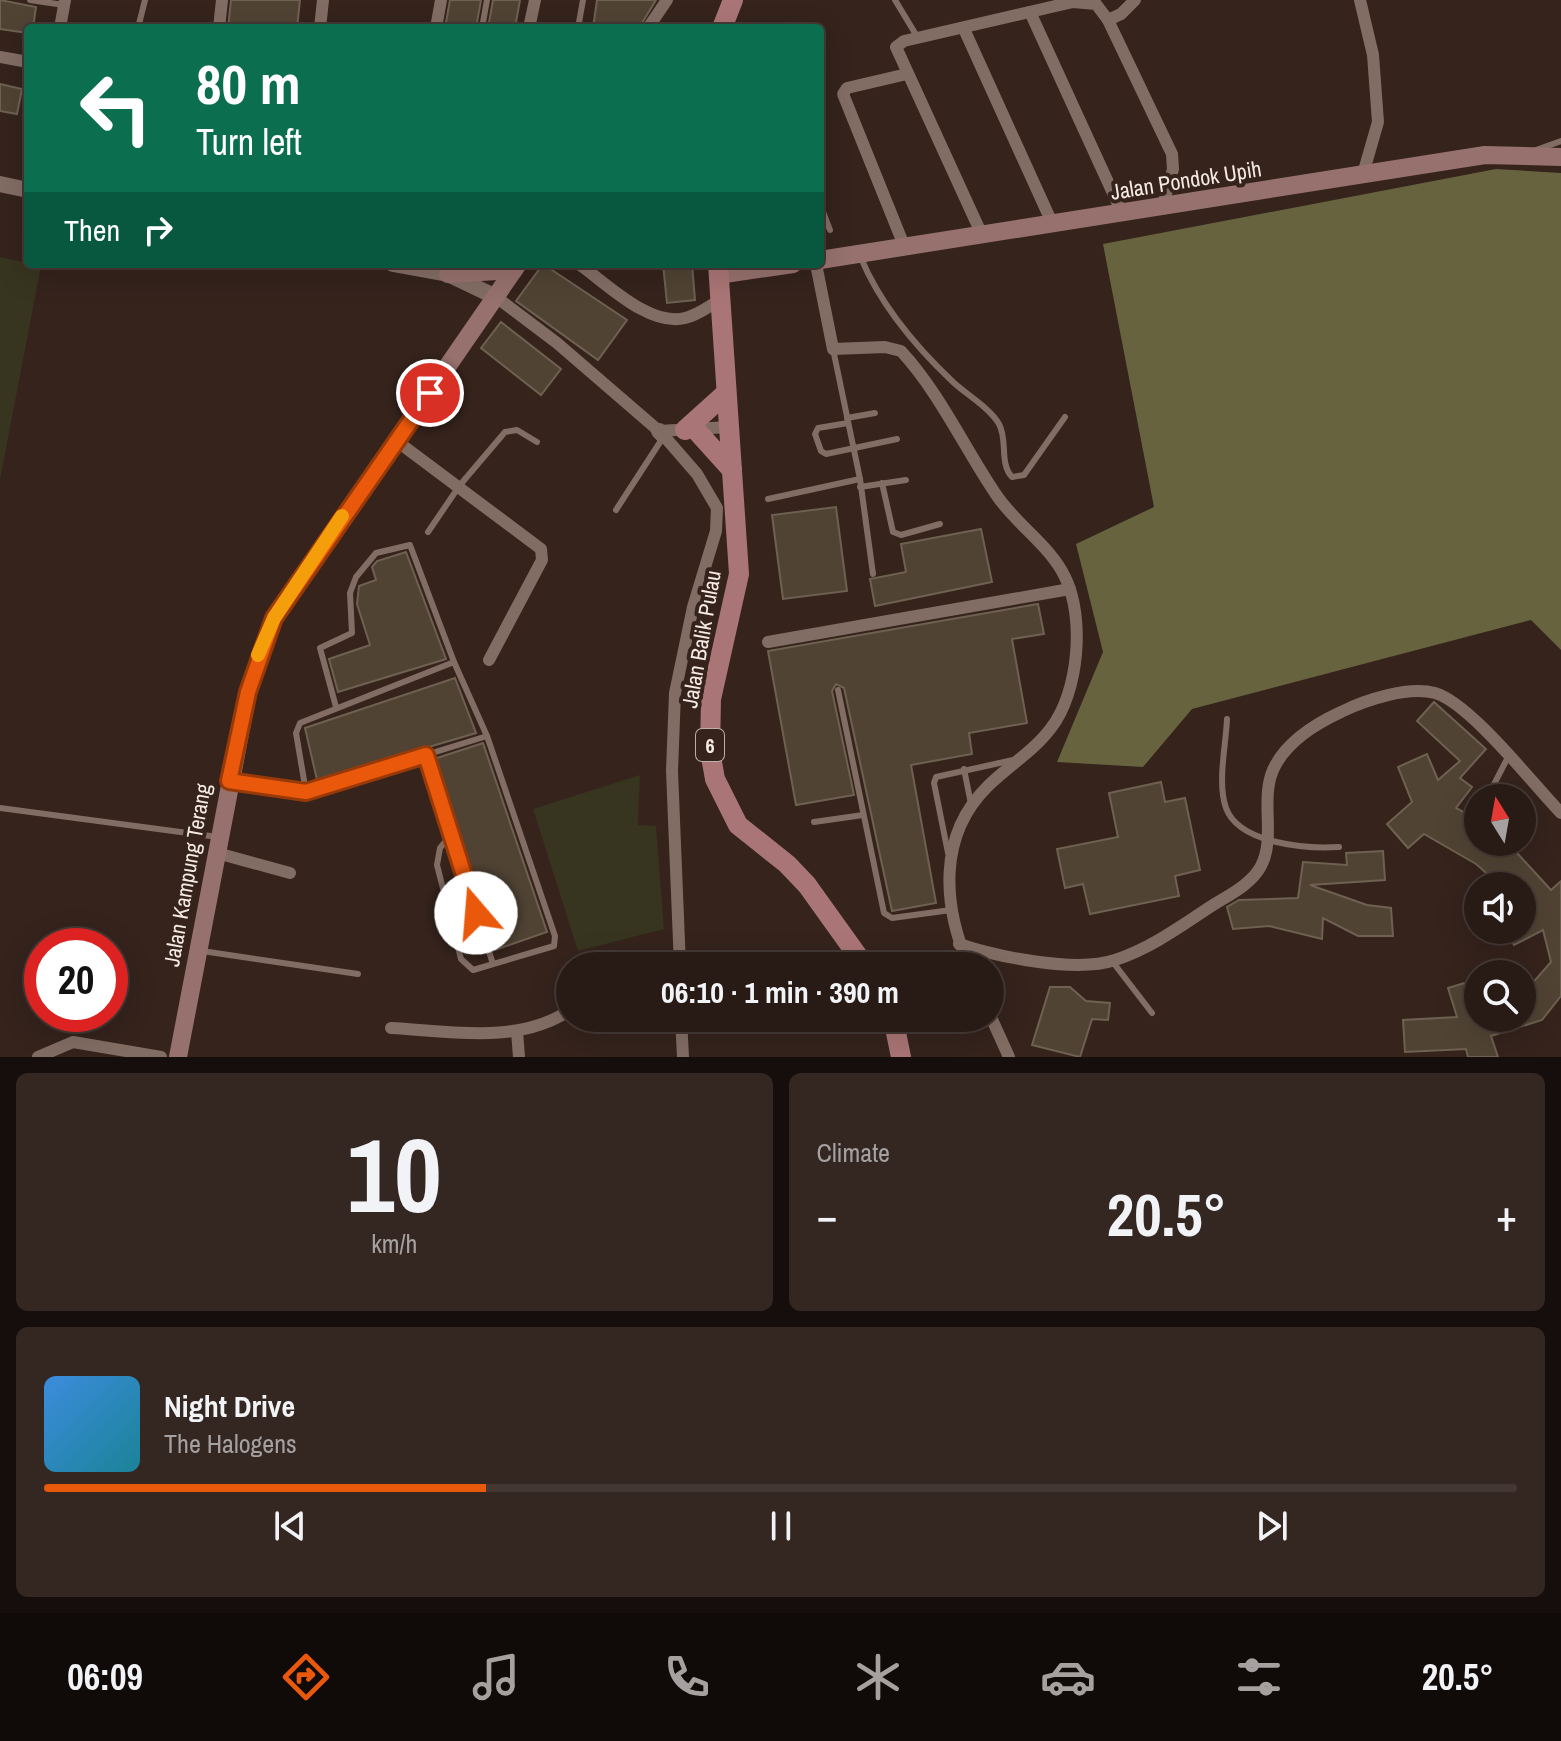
<!DOCTYPE html>
<html lang="en">
<head>
<meta charset="utf-8">
<style>
	body { margin:0; font-family:"Archivo Narrow",sans-serif; background:#342722; color:#f1f3f6; height:100vh; display:flex; flex-direction:column; font-size:30px; white-space:nowrap }
	* { box-sizing:border-box; margin:0 }
	p { font-size:26px; color:#a5a1a0 }
	.icon { flex:none; width:44px; height:44px; fill:none; stroke:currentColor; stroke-width:2; stroke-linecap:round; stroke-linejoin:round }
	.map { position:relative; height:1057px; overflow:hidden }
	.panel { display:flex; flex-direction:column; gap:16px; padding:16px; background:#160e0c; flex:1 }
	.panel>* { flex:none }
	.guide { position:absolute; left:24px; top:24px; width:800px; height:244px; border-radius:8px; box-shadow:0 8px 32px #0002,0 0 0 2px #443834; background:#0b6e4f; color:#fff; overflow:hidden }
	.needle { width:52px; rotate:349deg }
	.buttons { position:absolute; left:1464px; top:784px; display:grid; gap:16px }
	.buttons a { display:grid; place-items:center; width:72px; height:72px; border-radius:50%; background:#281a15; box-shadow:0 8px 32px #0002,0 0 0 2px #443834; font-size:40px }
	.speed { position:absolute; left:24px; top:928px; display:flex; gap:16px; font-size:40px; font-weight:700; text-align:center }
	.speed>* { display:grid; place-content:center; width:104px; height:104px; border-radius:50%; background:#281a15; box-shadow:0 8px 32px #0002,0 0 0 2px #443834; line-height:1 }
	.speed .limit { border:12px solid #d22; background:#fff; color:#111 }
	.pin { position:absolute; display:grid; place-items:center; width:68px; height:68px; color:#fff; margin:-34px; border:4px solid #fff; border-radius:50%; box-shadow:0 2px 8px #0007 }
	.me { position:absolute; width:88px; margin:-44px; rotate:342deg; stroke-linejoin:round; filter:drop-shadow(0 0 6px #0008) }
	.turn { display:flex; align-items:center; gap:28px; height:168px; padding:0 40px; font-size:36px }
	.turn .icon { width:104px; height:104px; stroke-width:2.5 }
	.turn b { display:block; font-size:56px; line-height:68px }
	.then { display:flex; align-items:center; height:76px; padding:0 40px; background:#0003; gap:16px; font-size:30px }
	.big { font-size:60px; font-weight:800; line-height:1.1 }
	.panel .tile { flex:1; display:flex; flex-direction:column; justify-content:center; gap:12px; min-width:0; padding:0 28px; border-radius:12px; background:#342722 }
	.panel .dial { align-items:center; gap:0 }
	.dial b { font-size:104px; line-height:1 }
	.song { display:flex; align-items:center; gap:24px }
	.cover { width:96px; height:96px; border-radius:12px; background:linear-gradient(135deg,hsl(210 70% 55%),hsl(190 70% 35%)) }
	.played { height:8px; border-radius:4px; background:linear-gradient(90deg,#ea580c 30%,#443834 30%) }
	.keys { display:flex; justify-content:space-around; direction:ltr }
	.heat { display:flex; justify-content:space-between; align-items:center; font-size:44px; direction:ltr }
	.panel .tiles { flex:1; display:grid; gap:16px; grid-template-columns:1fr 1fr }
	.tile:last-child { grid-column:span 2 }
	.trip { position:absolute; left:556px; top:952px; width:448px; height:80px; border-radius:40px; background:#281a15; box-shadow:0 8px 32px #0002,0 0 0 2px #443834; font-weight:800; line-height:80px; text-align:center }
	.dock { display:flex; height:128px; justify-content:space-around; align-items:center; background:#100a08; color:#a5a1a0 }
	.dock .icon { width:56px; height:56px }
	.dock .current { color:#ea580c }
	.dock b { font-size:36px; color:#f1f3f6 }
	.map>svg:first-child { display:block }
	.green { fill:#37341f }
	.forest { fill:#67633f }
	.building { fill:#504334; stroke:#6e6151; stroke-width:2 }
	.lines { fill:none; stroke-linecap:round; stroke-linejoin:round }
	.service { stroke:#826d64; stroke-width:6 }
	.minor { stroke:#826d64; stroke-width:12 }
	.tertiary { stroke:#826d64; stroke-width:16 }
	.secondary { stroke:#96716d; stroke-width:18 }
	.primary { stroke:#aa7576; stroke-width:20 }
	.route-casing { stroke:#983908; stroke-width:20 }
	.route { stroke:#ea580c; stroke-width:14 }
	.slow { stroke:#f59e0b; stroke-width:14 }
	.labels { text-anchor:middle; dominant-baseline:central; stroke-width:8; stroke-linejoin:round; paint-order:stroke }
	.shield { fill:#35231c; stroke:#bcaea9; stroke-width:2 }
	.shield-label { font-size:20px; font-weight:bold; fill:#f6eae5 }
	.street-label { font-size:22px; fill:#f6eae5; stroke:#35231c }
</style>
</head>
<body>
<div class="map">
<svg width="1561" height="1057" viewBox="0 0 1561 1057">
	<rect width="100%" height="100%" fill="#35231c"/>
	<g class="green">
		<polygon points="0,257 41,266 0,480"/>
		<polygon points="640,775 638,825 656,826 664,929 578,951 533,809"/>
	</g>
	<polygon class="forest" points="1496,169 1561,173 1561,650 1531,620 1192,709 1143,767 1057,762 1103,652 1076,544 1154,507 1103,244"/>
	<g class="building">
		<polygon points="0,0 36,7 33,28 28,28 28,33 0,29"/>
		<polygon points="231,0 300,0 297,28 228,28"/>
		<polygon points="450,0 481,0 476,28 445,28"/>
		<polygon points="493,0 520,0 515,28 488,28"/>
		<polygon points="597,0 656,0 639,28 593,28"/>
		<polygon points="0,84 22,89 17,114 0,111"/>
		<polygon points="543,264 627,320 598,360 516,301"/>
		<polygon points="663,264 692,264 695,300 667,303"/>
		<polygon points="501,322 561,369 541,395 481,348"/>
		<polygon points="836,507 847,591 783,599 772,515"/>
		<polygon points="981,529 992,582 875,606 870,579 906,572 901,544"/>
		<polygon points="406,552 446,659 338,692 329,659 370,645 357,604 359,586 376,580 372,567 377,561"/>
		<polygon points="1038,604 1044,634 1012,639 1027,723 969,733 972,754 911,765 936,903 892,911 844,688 836,684 832,691 854,795 796,805 768,651"/>
		<polygon points="455,678 476,733 317,780 305,728"/>
		<polygon points="1434,702 1486,749 1460,778 1472,787 1456,808 1478,820 1478,842 1507,842 1551,890 1561,881 1561,996 1542,1020 1491,1036 1498,1057 1468,1057 1466,1049 1405,1052 1403,1020 1457,1017 1448,988 1478,979 1478,1018 1522,1018 1522,995 1551,962 1543,930 1514,945 1506,930 1522,930 1522,886 1501,886 1476,864 1424,834 1408,848 1387,824 1412,802 1398,767 1427,754 1438,780 1460,761 1417,721"/>
		<polygon points="483,743 547,932 495,950 434,759"/>
		<polygon points="1161,782 1165,802 1185,798 1200,870 1175,876 1179,896 1090,914 1083,884 1065,888 1057,849 1118,837 1109,793"/>
		<polygon points="1383,851 1385,880 1310,885 1367,905 1391,908 1393,936 1358,936 1323,918 1322,939 1269,926 1233,929 1227,907 1239,900 1298,898 1303,862 1347,865 1346,853"/>
		<polygon points="1050,987 1070,987 1086,1001 1110,1003 1108,1020 1092,1019 1080,1057 1032,1045"/>
	</g>
	<g class="lines">
		<g class="service">
			<polyline points="30,0 64,5"/>
			<polyline points="895,0 918,38"/>
			<polyline points="138,28 145,0"/>
			<polyline points="482,28 487,0"/>
			<polyline points="578,28 583,0"/>
			<polyline points="1536,150 1561,141"/>
			<polyline points="820,204 830,230"/>
			<path d="M861 258C881 306 916 347 953 382 967 395 990 408 999 424 1008 440 999 463 1012 477L1024 475 1065 417"/>
			<polyline points="833,349 860,479 873,574"/>
			<polyline points="847,418 875,413"/>
			<polyline points="848,423 818,428 815,434 821,451 826,454 897,439"/>
			<polyline points="882,483 893,532 901,535 940,524"/>
			<polyline points="860,487 906,480"/>
			<polyline points="768,499 860,479"/>
			<polyline points="616,510 664,436"/>
			<polyline points="428,532 460,485 505,432 517,430 537,442"/>
			<polyline points="838,690 884,913 892,918 951,910"/>
			<polyline points="336,707 320,648 352,633 350,593 356,577 376,553 410,545 454,662 487,736 555,936 554,946 473,970 461,959 437,865 440,848 451,835"/>
			<path d="M1227 719C1226 745 1217 783 1226 808 1239 844 1307 849 1339 847"/>
			<polyline points="426,755 493,964"/>
			<polyline points="964,769 971,804"/>
			<polyline points="233,781 306,792 487,736"/>
			<polyline points="306,792 296,733 300,723 454,662"/>
			<polyline points="1487,798 1508,757"/>
			<polyline points="0,808 218,837"/>
			<polyline points="814,822 863,815"/>
			<polyline points="948,853 934,783 936,777 1013,760"/>
			<polyline points="202,951 358,974"/>
			<polyline points="1112,961 1152,1013"/>
		</g>
		<g class="minor">
			<polyline points="1360,0 1373,55 1378,122 1363,174"/>
			<polyline points="1030,12 1123,215"/>
			<polyline points="1108,20 1121,14 1135,0"/>
			<polyline points="60,28 65,0"/>
			<polyline points="219,28 222,0"/>
			<polyline points="320,28 323,0"/>
			<polyline points="436,28 441,0"/>
			<polyline points="529,28 535,0"/>
			<polyline points="648,28 667,0"/>
			<polyline points="964,29 1053,225"/>
			<polyline points="0,57 28,62"/>
			<polyline points="982,235 896,47 904,41 1073,2 1096,4 1108,20 1172,154 1173,169 1162,209"/>
			<polyline points="905,248 843,94 847,88 907,74"/>
			<path d="M579 264C606 283 649 327 685 318 698 315 709 306 720 300"/>
			<path d="M816 264 833 349 885 347 901 351C939 392 964 447 995 493 1014 523 1050 545 1065 577 1085 617 1079 692 1051 728 1034 751 1008 766 988 786 937 836 943 906 969 966"/>
			<polyline points="496,297 557,343 659,431 729,427"/>
			<polyline points="664,436 697,474 717,508 716,531 693,607 675,693 672,771 680,966"/>
			<polyline points="398,442 541,549 542,560 489,660"/>
			<polyline points="768,642 1070,589"/>
			<polyline points="217,853 290,873"/>
			<path d="M959 944C998 957 1076 973 1115 960 1149 949 1180 927 1210 907 1227 896 1251 885 1261 866 1276 838 1260 800 1273 770 1285 743 1315 724 1341 712 1365 700 1408 686 1435 693 1470 703 1533 784 1561 813"/>
			<polyline points="990,1015 1009,1057"/>
			<polyline points="681,1018 683,1057"/>
			<path d="M391 1028C449 1031 519 1045 570 1010"/>
			<polyline points="517,1031 519,1057"/>
			<polyline points="38,1057 73,1042 161,1057"/>
		</g>
		<g class="tertiary">
			<polyline points="0,184 28,190"/>
			<polyline points="393,264 448,274 496,297"/>
			<polyline points="659,431 664,436"/>
		</g>
		<g class="secondary">
			<polyline points="820,260 1485,155 1561,157"/>
			<polyline points="448,274 514,270"/>
			<polyline points="718,275 793,264"/>
			<polyline points="178,1057 248,692 274,618 518,264"/>
		</g>
		<g class="primary">
			<polyline points="722,28 733,0"/>
			<polyline points="718,264 739,574 711,699 710,751 715,779 738,825 787,864 807,885 865,966"/>
			<polyline points="695,429 732,470"/>
			<polyline points="685,430 725,394"/>
			<polyline points="893,1018 901,1057"/>
		</g>
	</g>
	<g class="lines">
		<defs>
			<polyline id="route" points="430,393 274,618 248,692 229,781 306,792 426,755 476,913"/>
		</defs>
		<use href="#route" class="route-casing"/>
		<use href="#route" class="route"/>
		<polyline class="slow" points="258,655 274,618 342,516"/>
	</g>
	<g class="labels">
		<rect class="shield" x="696" y="729" width="28" height="32" rx="6"/>
		<g class="shield-label">
			<text x="710" y="745">6</text>
		</g>
		<g class="street-label">
			<text transform="translate(1186 180) rotate(-9)">Jalan Pondok Upih</text>
			<text transform="translate(701 639) rotate(-80)">Jalan Balik Pulau</text>
			<text transform="translate(187 875) rotate(-80)">Jalan Kampung Terang</text>
		</g>
	</g>
</svg>
<div class="buttons">
<a><svg class="needle" viewBox="-14 -14 28 28"><path d="M0-13l5 13h-10z" fill="#e53935"/><path d="M0 13l5-13h-10z" fill="#a5a1a0"/></svg></a>
<a><svg class="icon" aria-label="sound" viewBox="0 0 24 24"><path d="M4 9h4l5-4v14l-5-4H4zM17 9q2 3 0 6"/></svg></a>
<a><svg class="icon" aria-label="search" viewBox="0 0 24 24"><circle cx="10" cy="10" r="6"/><path d="M15 15l6 6"/></svg></a>
</div>
<div class="speed"><div class="limit">20</div></div>
<div class="pin" style="left:430px;top:393px;background:#d93025"><svg class="icon" aria-label="arrive" viewBox="0 0 24 24"><path d="M6 21V4h12l-3 4 3 4H6"/></svg></div>
<svg class="me" style="left:476px;top:913px" viewBox="-20 -20 40 40"><circle r="19" fill="#fff"/><path d="M0-13L10 11 0 6-10 11z" fill="#ea580c"/></svg>
<div class="trip">06:10 · 1 min · 390 m</div>
<div class="guide">
<div class="turn"><svg class="icon" aria-label="left" viewBox="0 0 24 24"><path d="M17 20v-9H6M10 6l-5 5 5 5"/></svg><div><b>80 m</b>Turn left</div></div>
<div class="then">Then<svg class="icon" aria-label="right" viewBox="0 0 24 24"><path d="M7 20v-9h11M14 6l5 5-5 5"/></svg></div>
</div>
</div>
<section class="panel">
<div class="tiles">
<div class="tile dial"><b>10</b><p>km/h</p></div>
<div class="tile"><p>Climate</p>
<div class="heat"><a>−</a><b class="big">20.5°</b><a>+</a></div>
</div>
<div class="tile">
<div class="song"><i class="cover"></i><div><b>Night Drive</b><p>The Halogens</p></div></div>
<div class="played"></div>
<div class="keys"><svg class="icon" aria-label="previous" viewBox="0 0 24 24"><path d="M18 5L8 12l10 7zM5 5v14"/></svg><svg class="icon" aria-label="pause" viewBox="0 0 24 24"><path d="M8 5v14M16 5v14"/></svg><svg class="icon" aria-label="next" viewBox="0 0 24 24"><path d="M6 5l10 7-10 7zM19 5v14"/></svg></div>
</div>
</div>
</section>
<nav class="dock">
<b>06:09</b>
<svg class="icon current" aria-label="directions" viewBox="0 0 24 24"><path d="M12 3l9 9-9 9-9-9zM9 14v-3h6M13 9l2 2-2 2"/></svg>
<svg class="icon" aria-label="music" viewBox="0 0 24 24"><path d="M9 18V5l10-2v13"/><circle cx="6" cy="18" r="3"/><circle cx="16" cy="16" r="3"/></svg>
<svg class="icon" aria-label="phone" viewBox="0 0 24 24"><path d="M5 4h4l2 5-3 2q2 4 5 5l2-3 5 2v4C11 20 4 13 5 4z"/></svg>
<svg class="icon" aria-label="climate" viewBox="0 0 24 24"><path d="M12 3v18M4 7l16 10M4 17L20 7"/></svg>
<svg class="icon" aria-label="car" viewBox="0 0 24 24"><path d="M5 17H2v-5l4-1 3-4h7l3 4 3 1v5h-3M9 17h6M6 11h13"/><circle cx="7" cy="17" r="2"/><circle cx="17" cy="17" r="2"/></svg>
<svg class="icon" aria-label="filters" viewBox="0 0 24 24"><path d="M4 7h16M4 17h16"/><circle cx="9" cy="7" r="2"/><circle cx="15" cy="17" r="2"/></svg>
<b>20.5°</b>
</nav>
</body>
</html>
